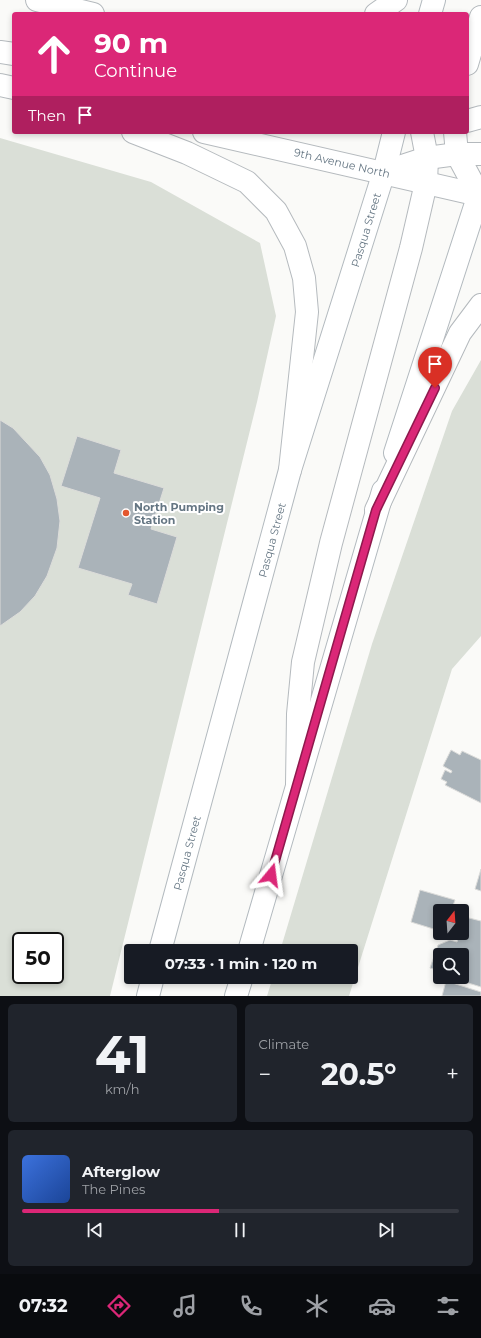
<!DOCTYPE html>
<html lang="en">
<head>
<meta charset="utf-8">
<style>
	body { margin:0; font-family:Montserrat,sans-serif; background:#20242c; color:#f1f3f6; height:100vh; display:flex; flex-direction:column; font-size:15px; white-space:nowrap }
	* { box-sizing:border-box; margin:0 }
	p { font-size:13px; color:#9ea1a6 }
	.icon { flex:none; width:22px; height:22px; fill:none; stroke:currentColor; stroke-width:2; stroke-linecap:round; stroke-linejoin:round }
	.map { position:relative; height:996px; overflow:hidden }
	.sheet { display:flex; flex-direction:column; gap:8px; padding:8px; background:#0d0f14; flex:1 }
	.sheet>* { flex:none }
	.banner { position:absolute; left:12px; top:12px; width:457px; height:122px; border-radius:4px; box-shadow:0 2px 6px #0003; background:#db2777; color:#fff; overflow:hidden }
	.needle { width:26px; rotate:17deg }
	.tools { position:absolute; left:433px; top:904px; display:grid; gap:8px }
	.tools a { display:grid; place-items:center; width:36px; height:36px; border-radius:4px; background:#171b24; box-shadow:0 2px 6px #0003; font-size:20px }
	.speed { position:absolute; left:12px; top:932px; display:flex; gap:8px; font-size:20px; font-weight:700; text-align:center }
	.speed>* { display:grid; place-content:center; width:52px; height:52px; border-radius:50%; background:#171b24; box-shadow:0 2px 6px #0003; line-height:1 }
	.speed .limit { border:2px solid #111; border-radius:6px; background:#fff; color:#111 }
	.pin { position:absolute; display:grid; place-items:center; width:34px; height:34px; color:#fff; margin:-41px -17px; border-radius:50% 50% 50% 0; rotate:-45deg; box-shadow:0 0 4px #0007 }
	.pin .icon { rotate:45deg }
	.me { position:absolute; width:44px; margin:-22px; rotate:16deg; stroke-linejoin:round; filter:drop-shadow(0 0 3px #0008) }
	.turn { display:flex; align-items:center; gap:14px; height:84px; padding:0 16px; font-size:18px }
	.turn .icon { width:52px; height:52px; stroke-width:2.5 }
	.turn b { display:block; font-size:28px; line-height:34px }
	.then { display:flex; align-items:center; height:38px; padding:0 16px; background:#0003; gap:8px; font-size:15px }
	.big { font-size:30px; font-weight:700; line-height:1.1 }
	.sheet .tile { flex:1; display:flex; flex-direction:column; justify-content:center; gap:6px; min-width:0; padding:0 14px; border-radius:6px; background:#20242c }
	.sheet .dial { align-items:center; gap:0 }
	.dial b { font-size:52px; line-height:1 }
	.song { display:flex; align-items:center; gap:12px }
	.cover { width:48px; height:48px; border-radius:6px; background:linear-gradient(135deg,hsl(220 70% 55%),hsl(220 70% 35%)) }
	.played { height:4px; border-radius:2px; background:linear-gradient(90deg,#db2777 45%,#363941 45%) }
	.keys { display:flex; justify-content:space-around; direction:ltr }
	.heat { display:flex; justify-content:space-between; align-items:center; font-size:22px; direction:ltr }
	.sheet .tiles { flex:1; display:grid; gap:8px; grid-template-columns:1fr 1fr }
	.tile:last-child { grid-column:span 2 }
	.trip { position:absolute; left:124px; top:944px; width:234px; height:40px; border-radius:4px; background:#171b24; box-shadow:0 2px 6px #0003; font-weight:700; line-height:40px; text-align:center }
	.tab-bar { display:flex; height:64px; justify-content:space-around; align-items:center; background:#090b0e; color:#9ea1a6 }
	.tab-bar .icon { width:28px; height:28px }
	.tab-bar .on { color:#db2777 }
	.tab-bar b { font-size:18px; color:#f1f3f6 }
	.map>svg:first-child { display:block }
	.green { fill:#dadfd7; fill-rule:evenodd }
	.building { fill:#aab3b9; stroke:#dcdcda }
	.lines { fill:none; stroke-linecap:round; stroke-linejoin:round }
	.secondary-casing { stroke:#b3babf; stroke-width:24 }
	.primary-casing { stroke:#b5babe; stroke-width:24 }
	.motorway-casing { stroke:#b4b9bd; stroke-width:24 }
	.secondary { stroke:#fff; stroke-width:22 }
	.primary { stroke:#fff; stroke-width:22 }
	.motorway { stroke:#fff; stroke-width:22 }
	.route-casing { stroke:#8e194d; stroke-width:10 }
	.route { stroke:#db2777; stroke-width:7 }
	.poi-dot { fill:#e4572e; stroke:#fff; stroke-width:1.5 }
	.labels { text-anchor:middle; dominant-baseline:central; stroke-width:4; stroke-linejoin:round; paint-order:stroke }
	.street-label { font-size:11px; fill:#657683; stroke:#fff }
	.poi-label { font-size:11px; font-weight:bold; fill:#657683; stroke:#fff; text-anchor:start }
</style>
</head>
<body>
<div class="map">
<svg width="481" height="996" viewBox="0 0 481 996">
	<rect width="100%" height="100%" fill="#fafaf8"/>
	<g class="green">
		<path d="M0 138 151 182 260 243 276 316 257 402 110 996H0ZM21 941H55V975H21Z"/>
		<polygon points="481,360 481,636 452,669 349,996 267,996 273,977 351,977 351,951 280,951 372,644 452,411"/>
	</g>
	<g class="building">
		<polygon points="0,420 13,428 40,457 50,475 57,499 60,521 57,548 47,576 35,596 20,612 0,626"/>
		<polygon points="77,436 121,450 114,473 164,488 151,529 177,537 157,604 128,595 132,584 78,568 100,498 61,486"/>
		<polygon points="451,750 460,755 462,751 481,760 481,803 445,785 447,782 441,779 445,770 451,773 452,771 443,766"/>
		<polygon points="481,869 481,891 475,889"/>
		<polygon points="420,890 455,900 451,911 440,911 440,931 411,922"/>
		<polygon points="465,917 481,921 481,987 449,977 462,977 462,955 440,955 440,971 430,968 438,945 450,940 457,942 460,933 462,933 462,927"/>
		<polygon points="446,981 481,992 481,996 442,996"/>
	</g>
	<g class="lines">
		<defs>
			<g id="secondary">
				<polyline points="430,14 434,0"/>
				<polyline points="395,453 481,188"/>
				<polyline points="160,951 290,470 384,172 394,132"/>
				<polyline points="249,951 383,491"/>
				<polyline points="148,996 153,977"/>
				<polyline points="236,996 242,977"/>
			</g>
			<g id="primary">
				<polyline points="37,0 93,14"/>
				<polyline points="376,14 396,0"/>
				<polyline points="0,52 14,54"/>
				<polyline points="0,85 14,88"/>
				<polyline points="467,121 481,117"/>
				<polyline points="133,132 187,153 247,182 276,211 295,246 304,278 307,312 290,470"/>
				<polyline points="204,132 479,195"/>
				<polyline points="297,784 298,714 303,662 331,543 411,248 426,183 427,158 422,132"/>
			</g>
			<g id="motorway">
				<polyline points="467,64 481,17"/>
				<polyline points="455,132 457,154 479,195 481,196"/>
				<polyline points="384,172 427,158 457,154 481,154"/>
				<polyline points="376,510 460,333 481,305"/>
			</g>
		</defs>
		<use href="#secondary" class="secondary-casing"/>
		<use href="#primary" class="primary-casing"/>
		<use href="#motorway" class="motorway-casing"/>
		<use href="#secondary" class="secondary"/>
		<use href="#primary" class="primary"/>
		<use href="#motorway" class="motorway"/>
	</g>
	<g class="lines">
		<defs>
			<polyline id="route" points="271,875 376,510 435,388"/>
		</defs>
		<use href="#route" class="route-casing"/>
		<use href="#route" class="route"/>
	</g>
	<circle class="poi-dot" cx="126" cy="513" r="4"/>
	<g class="labels">
		<g class="street-label">
			<text transform="translate(342 163) rotate(13)">9th Avenue North</text>
			<text transform="translate(366 230) rotate(-73)">Pasqua Street</text>
			<text transform="translate(272 540) rotate(-75)">Pasqua Street</text>
			<text transform="translate(187 853) rotate(-75)">Pasqua Street</text>
		</g>
		<g class="poi-label">
			<text x="134" y="507">North Pumping<tspan x="134" dy="13">Station</tspan></text>
		</g>
	</g>
</svg>
<div class="tools">
<a><svg class="needle" viewBox="-14 -14 28 28"><path d="M0-13l5 13h-10z" fill="#e53935"/><path d="M0 13l5-13h-10z" fill="#9ea1a6"/></svg></a>
<a><svg class="icon" aria-label="search" viewBox="0 0 24 24"><circle cx="10" cy="10" r="6"/><path d="M15 15l6 6"/></svg></a>
</div>
<div class="speed"><div class="limit">50</div></div>
<div class="pin" style="left:435px;top:388px;background:#d93025"><svg class="icon" aria-label="arrive" viewBox="0 0 24 24"><path d="M6 21V4h12l-3 4 3 4H6"/></svg></div>
<svg class="me" style="left:271px;top:875px" viewBox="-20 -20 40 40"><path d="M0-17L14 15 0 8-14 15z" fill="#db2777" stroke="#fff" stroke-width="4"/></svg>
<div class="trip">07:33 · 1 min · 120 m</div>
<div class="banner">
<div class="turn"><svg class="icon" aria-label="ahead" viewBox="0 0 24 24"><path d="M12 20V5M6 11l6-6 6 6"/></svg><div><b>90 m</b>Continue</div></div>
<div class="then">Then<svg class="icon" aria-label="arrive" viewBox="0 0 24 24"><path d="M6 21V4h12l-3 4 3 4H6"/></svg></div>
</div>
</div>
<section class="sheet">
<div class="tiles">
<div class="tile dial"><b>41</b><p>km/h</p></div>
<div class="tile"><p>Climate</p>
<div class="heat"><a>−</a><b class="big">20.5°</b><a>+</a></div>
</div>
<div class="tile">
<div class="song"><i class="cover"></i><div><b>Afterglow</b><p>The Pines</p></div></div>
<div class="played"></div>
<div class="keys"><svg class="icon" aria-label="previous" viewBox="0 0 24 24"><path d="M18 5L8 12l10 7zM5 5v14"/></svg><svg class="icon" aria-label="pause" viewBox="0 0 24 24"><path d="M8 5v14M16 5v14"/></svg><svg class="icon" aria-label="next" viewBox="0 0 24 24"><path d="M6 5l10 7-10 7zM19 5v14"/></svg></div>
</div>
</div>
</section>
<nav class="tab-bar">
<b>07:32</b>
<svg class="icon on" aria-label="directions" viewBox="0 0 24 24"><path d="M12 3l9 9-9 9-9-9zM9 14v-3h6M13 9l2 2-2 2"/></svg>
<svg class="icon" aria-label="music" viewBox="0 0 24 24"><path d="M9 18V5l10-2v13"/><circle cx="6" cy="18" r="3"/><circle cx="16" cy="16" r="3"/></svg>
<svg class="icon" aria-label="phone" viewBox="0 0 24 24"><path d="M5 4h4l2 5-3 2q2 4 5 5l2-3 5 2v4C11 20 4 13 5 4z"/></svg>
<svg class="icon" aria-label="climate" viewBox="0 0 24 24"><path d="M12 3v18M4 7l16 10M4 17L20 7"/></svg>
<svg class="icon" aria-label="car" viewBox="0 0 24 24"><path d="M5 17H2v-5l4-1 3-4h7l3 4 3 1v5h-3M9 17h6M6 11h13"/><circle cx="7" cy="17" r="2"/><circle cx="17" cy="17" r="2"/></svg>
<svg class="icon" aria-label="filters" viewBox="0 0 24 24"><path d="M4 7h16M4 17h16"/><circle cx="9" cy="7" r="2"/><circle cx="15" cy="17" r="2"/></svg>
</nav>
</body>
</html>
